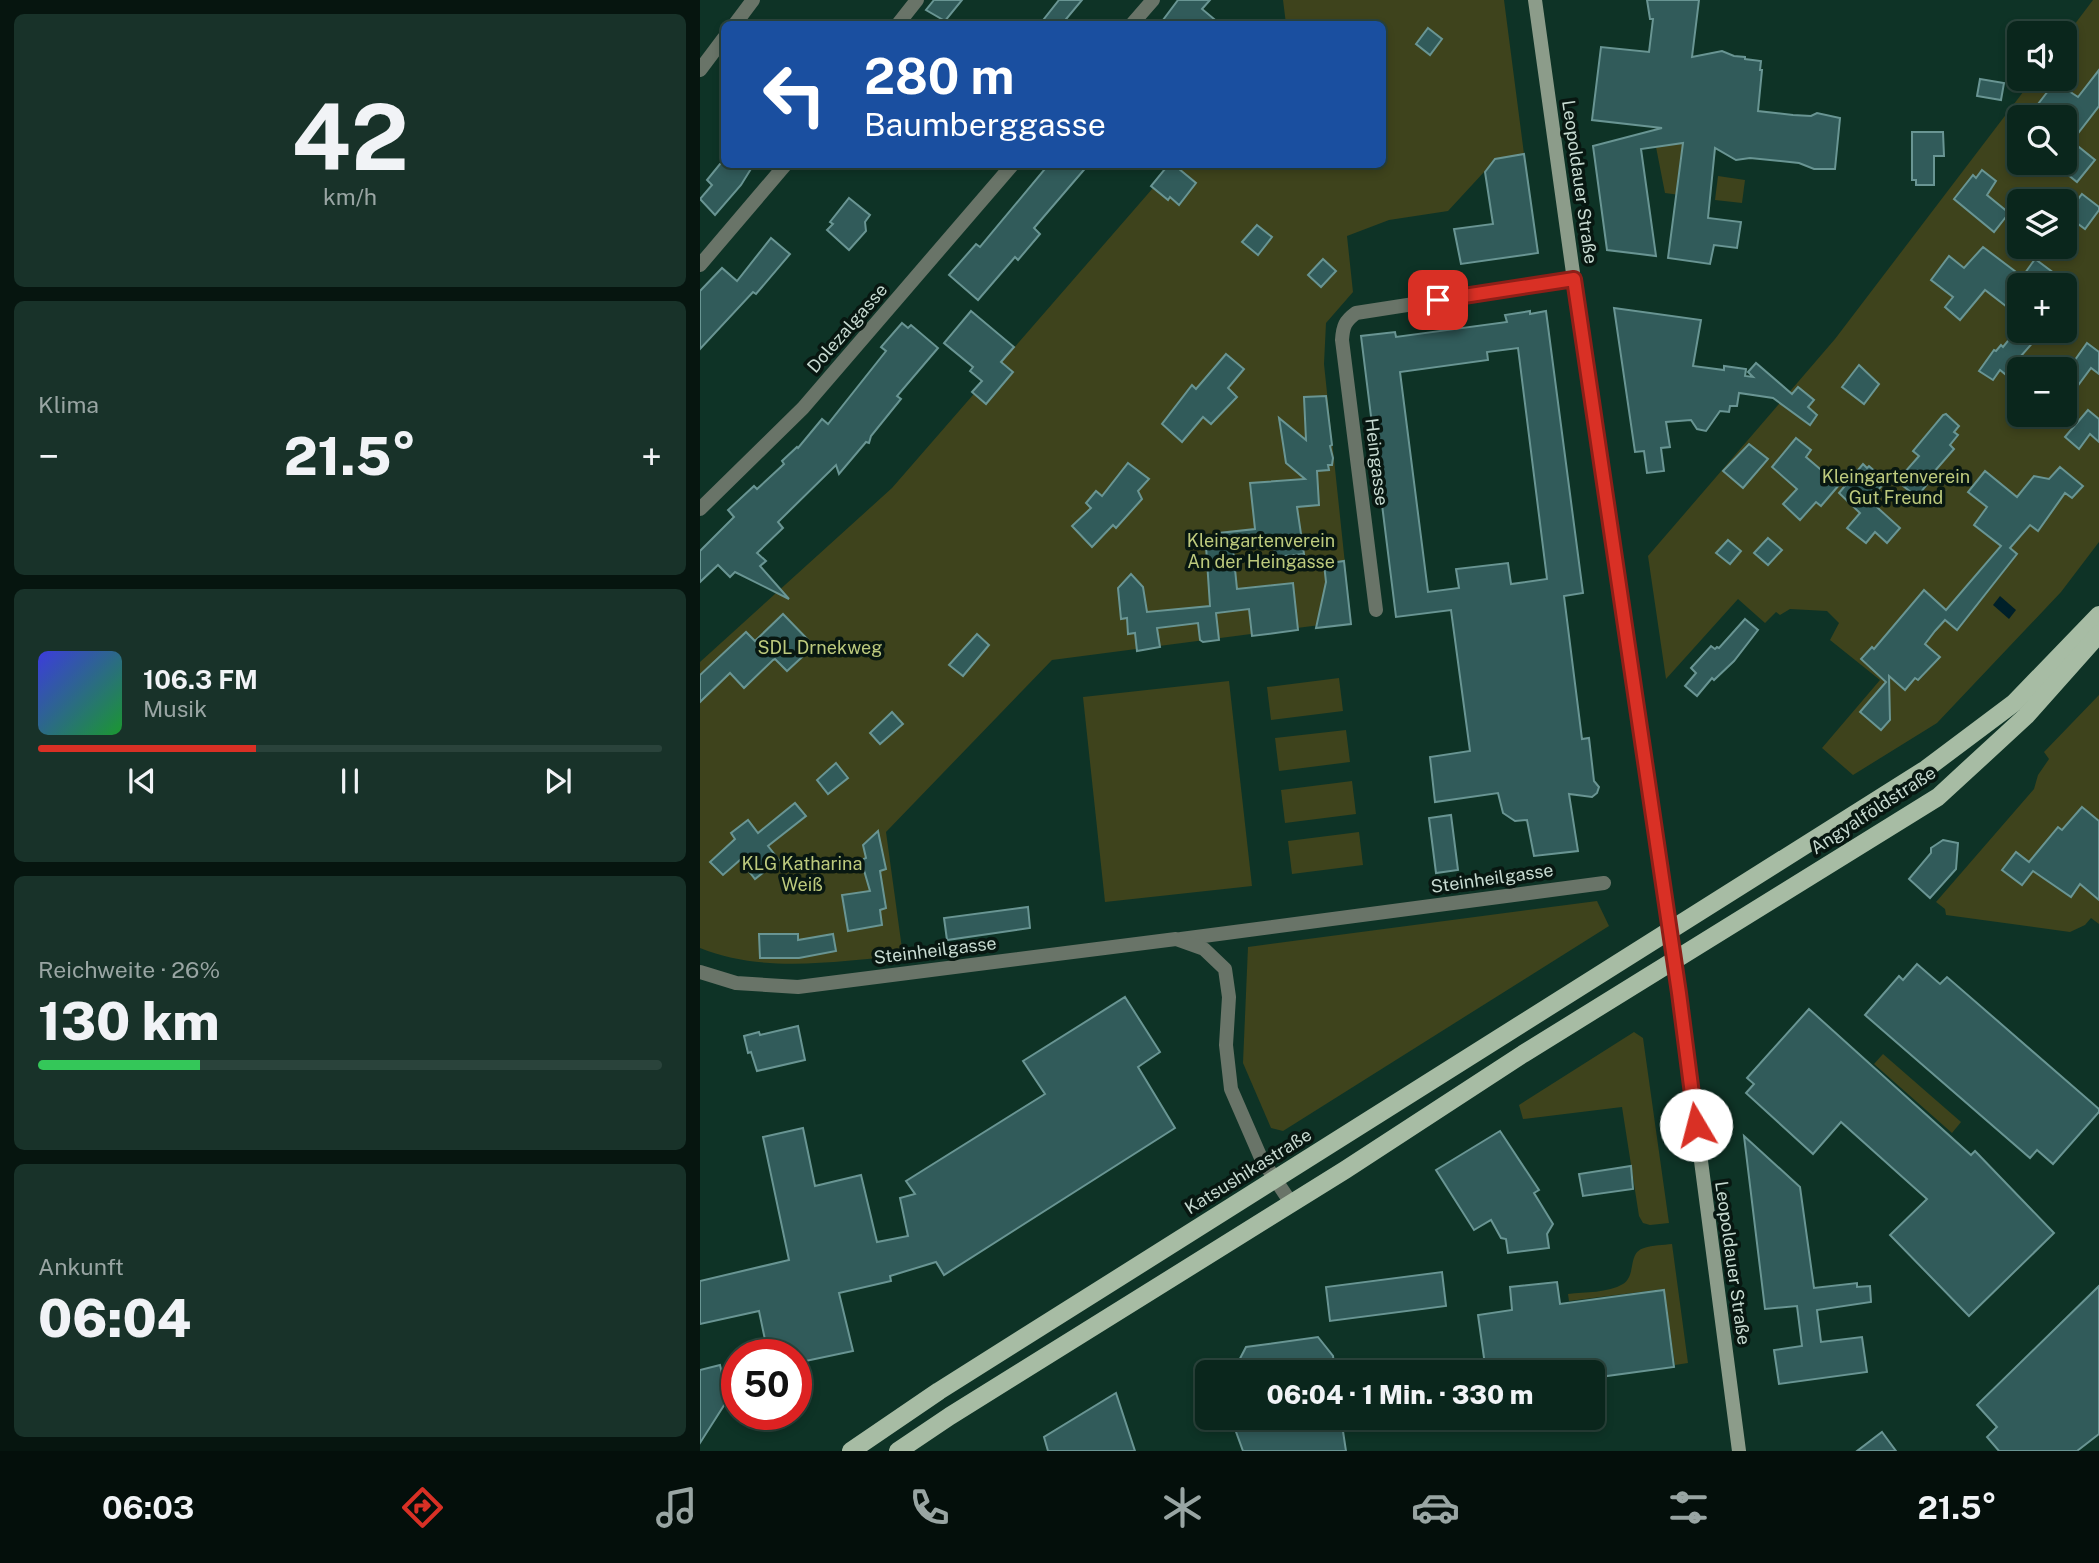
<!DOCTYPE html>
<html lang="de">
<head>
<meta charset="utf-8">
<style>
	body { margin:0; font-family:"Public Sans",sans-serif; background:#183229; color:#f1f3f6; height:100vh; display:flex; flex-direction:column; font-size:26px; white-space:nowrap }
	* { box-sizing:border-box; margin:0 }
	p { font-size:23px; color:#99a5a3 }
	.icon { flex:none; width:38px; height:38px; fill:none; stroke:currentColor; stroke-width:2; stroke-linecap:round; stroke-linejoin:round }
	.map { position:relative; flex:1; overflow:hidden }
	.details { display:flex; flex-direction:column; gap:14px; padding:14px; background:#06150f; width:700px }
	.details>* { flex:none }
	.hud { position:absolute; left:21px; top:21px; width:665px; height:147px; border-radius:10px; box-shadow:0 4px 10px #0003,0 0 0 2px #2a433b; background:#1a4fa0; color:#fff; overflow:hidden }
	.buttons { position:absolute; left:1307px; top:21px; display:grid; gap:14px }
	.buttons a { display:grid; place-items:center; width:70px; height:70px; border-radius:10px; background:#0a261c; box-shadow:0 4px 10px #0003,0 0 0 2px #2a433b; font-size:35px }
	.speed { position:absolute; left:21px; top:1339px; display:flex; gap:14px; font-size:35px; font-weight:700; text-align:center }
	.speed>* { display:grid; place-content:center; width:91px; height:91px; border-radius:50%; background:#0a261c; box-shadow:0 4px 10px #0003,0 0 0 2px #2a433b; line-height:1 }
	.speed .limit { border:10px solid #d22; background:#fff; color:#111 }
	.pin { position:absolute; display:grid; place-items:center; width:60px; height:60px; color:#fff; margin:-30px; border-radius:14px; box-shadow:0 4px 10px #0006 }
	.me { position:absolute; width:77px; margin:-38px; rotate:352deg; stroke-linejoin:round; filter:drop-shadow(0 0 5px #0008) }
	.turn { display:flex; align-items:center; gap:24px; height:147px; padding:0 28px; font-size:32px }
	.turn .icon { width:91px; height:91px; stroke-width:2.5 }
	.turn b { display:block; font-size:49px; line-height:60px }
	.big { font-size:52px; font-weight:800; line-height:1.1 }
	.details .widget { flex:1; display:flex; flex-direction:column; justify-content:center; gap:10px; min-width:0; padding:0 24px; border-radius:10px; background:#183229 }
	.details .dial { align-items:center; gap:0 }
	.dial b { font-size:91px; line-height:1 }
	.song { display:flex; align-items:center; gap:21px }
	.cover { width:84px; height:84px; border-radius:10px; background:linear-gradient(135deg,hsl(240 70% 55%),hsl(130 70% 35%)) }
	.played { height:7px; border-radius:4px; background:linear-gradient(90deg,#d93025 35%,#2a433b 35%) }
	.keys { display:flex; justify-content:space-around; direction:ltr }
	.heat { display:flex; justify-content:space-between; align-items:center; font-size:38px; direction:ltr }
	.charge { height:10px; border-radius:5px; background:linear-gradient(90deg,#34c759 26%,#2a433b 0) }
	.trip { position:absolute; left:495px; top:1360px; width:410px; height:70px; border-radius:10px; background:#0a261c; box-shadow:0 4px 10px #0003,0 0 0 2px #2a433b; font-weight:800; line-height:70px; text-align:center }
	.tab-bar { display:flex; height:112px; justify-content:space-around; align-items:center; background:#040f0b; color:#99a5a3 }
	.tab-bar .icon { width:49px; height:49px }
	.tab-bar .active { color:#d93025 }
	.tab-bar b { font-size:32px; color:#f1f3f6 }
	main { display:flex; flex:1; min-height:0 }
	.map>svg:first-child { display:block }
	.green { fill:#3e431c; fill-rule:evenodd }
	.water { fill:#002029 }
	.building { fill:#315b5a; stroke:#699593; stroke-width:2; fill-rule:evenodd }
	.lines { fill:none; stroke-linecap:round; stroke-linejoin:round }
	.minor { stroke:#697468; stroke-width:14 }
	.secondary { stroke:#8c9c8a; stroke-width:14 }
	.primary { stroke:#a7bca4; stroke-width:18 }
	.route-casing { stroke:#8d1f18; stroke-width:18 }
	.route { stroke:#d93025; stroke-width:12 }
	.labels { text-anchor:middle; dominant-baseline:central; stroke-width:7; stroke-linejoin:round; paint-order:stroke }
	.street-label { font-size:18px; fill:#c7dad1; stroke:#081711 }
	.park-label { font-size:18px; fill:#bdca7d; stroke:#081711 }
</style>
</head>
<body>
<main>
<section class="details">
<div class="widget dial"><b>42</b><p>km/h</p></div>
<div class="widget"><p>Klima</p>
<div class="heat"><a>−</a><b class="big">21.5°</b><a>+</a></div>
</div>
<div class="widget">
<div class="song"><i class="cover"></i><div><b>106.3 FM</b><p>Musik</p></div></div>
<div class="played"></div>
<div class="keys"><svg class="icon" aria-label="previous" viewBox="0 0 24 24"><path d="M18 5L8 12l10 7zM5 5v14"/></svg><svg class="icon" aria-label="pause" viewBox="0 0 24 24"><path d="M8 5v14M16 5v14"/></svg><svg class="icon" aria-label="next" viewBox="0 0 24 24"><path d="M6 5l10 7-10 7zM19 5v14"/></svg></div>
</div>
<div class="widget"><p>Reichweite · 26%</p><b class="big">130 km</b><div class="charge"></div></div>
<div class="widget"><p>Ankunft</p><b class="big">06:04</b></div>
</section>
<div class="map">
<svg width="1399" height="1451" viewBox="0 0 1399 1451">
	<rect width="100%" height="100%" fill="#0e3326"/>
	<g class="green">
		<path d="M583 0H804L824 154 796 159 748 211 689 220 647 236 653 292 626 323 624 364 651 621 352 660 186 832 203 956C136 961 64 974 0 948V662L192 488 473 165 682 164V24H586Z"/>
		<path d="M1393 0H1399V542L1361 592 1237 723 1153 775 1122 748 1180 680 1130 640 1139 623 1127 611 1090 609 1080 615 1076 612 1065 623 1038 599 966 679 948 556 1135 339 1333 79H1365V37ZM1320 117H1365V163H1320ZM1320 201H1365V247H1320ZM1320 285H1365V331H1320ZM1320 369H1365V415H1320Z"/>
		<polygon points="983,143 977,185 1011,189 1010,199 965,193 956,147"/>
		<polygon points="1018,176 1045,180 1042,203 1015,200"/>
		<polygon points="639,678 643,711 571,720 567,687"/>
		<polygon points="529,681 552,886 405,902 383,697"/>
		<polygon points="1399,695 1399,924 1391,918 1385,925 1370,932 1246,915 1245,909 1236,902 1334,789 1338,775 1349,759 1344,752"/>
		<polygon points="646,730 650,762 579,771 575,738"/>
		<polygon points="652,781 656,814 585,823 581,790"/>
		<polygon points="659,832 663,865 592,874 588,841"/>
		<polygon points="897,901 909,926 583,1131 571,1128 543,1063 548,947"/>
		<polygon points="934,1032 943,1038 969,1223 950,1225 943,1223 939,1216 922,1107 823,1119 819,1105"/>
		<polygon points="1183,1054 1261,1122 1252,1133 1174,1064"/>
		<path d="M972 1244 988 1363 975 1365 964 1289 869 1301 868 1294C885 1292 908 1293 923 1284 937 1275 927 1253 944 1248 953 1245 963 1245 972 1244Z"/>
	</g>
	<polygon class="water" points="1300,596 1316,610 1309,619 1293,605"/>
	<g class="building">
		<polygon points="234,0 262,0 245,21 226,10"/>
		<polygon points="359,0 382,0 362,24 340,24"/>
		<polygon points="478,0 510,0 502,9 520,24 460,24"/>
		<polygon points="947,0 999,0 992,57 1022,51 1034,56 1045,57 1045,59 1061,61 1060,70 1062,70 1058,111 1093,115 1111,116 1117,113 1140,118 1135,169 1114,169 1099,163 1050,158 1036,160 1015,148 1008,218 1041,222 1037,248 1014,245 1010,264 968,258 983,143 941,149 956,256 907,250 893,146 962,128 892,120 901,47 949,52 953,19 950,19"/>
		<polygon points="728,28 742,39 730,55 716,44"/>
		<polygon points="1399,70 1399,106 1379,132 1365,120 1365,117 1353,110 1346,117 1328,117 1355,82 1378,97"/>
		<polygon points="1280,79 1304,83 1301,100 1277,96"/>
		<polygon points="1212,132 1243,132 1244,156 1234,156 1234,185 1216,185 1216,180 1212,180"/>
		<polygon points="1374,143 1395,160 1377,182 1357,166 1359,163 1365,163 1365,155"/>
		<polygon points="824,154 838,253 761,264 754,229 793,224 785,172 795,159"/>
		<polygon points="20,164 54,164 41,185 15,215 0,199 12,185 7,180"/>
		<polygon points="349,164 389,164 334,228 340,234 318,260 315,257 278,300 249,275 276,244 280,247"/>
		<polygon points="469,164 473,164 496,183 479,205 470,197 468,200 451,186"/>
		<polygon points="1282,170 1296,181 1287,195 1309,213 1294,232 1254,199 1273,175 1276,178"/>
		<polygon points="1382,194 1399,207 1399,210 1385,229 1366,215"/>
		<polygon points="149,198 170,215 165,222 166,231 149,250 127,230 133,224 130,222"/>
		<polygon points="557,225 572,237 558,255 542,242"/>
		<polygon points="71,238 90,254 56,294 53,292 0,349 0,291 22,268 37,281"/>
		<polygon points="1283,247 1320,275 1320,280 1335,259 1370,285 1320,285 1320,317 1285,290 1260,320 1245,307 1253,297 1231,280 1249,256 1264,268"/>
		<polygon points="623,259 636,271 621,287 608,275"/>
		<polygon points="914,308 1001,320 993,366 1024,370 1024,366 1046,369 1045,376 1053,377 1048,372 1056,363 1092,394 1098,387 1114,400 1108,407 1117,415 1110,425 1073,398 1039,393 1037,406 1030,406 1029,412 1020,411 1006,431 997,429 991,420 966,422 970,447 961,448 964,471 947,473 944,451 935,452"/>
		<polygon points="271,311 314,347 301,362 313,372 286,404 272,392 282,381 270,371 273,367 244,343"/>
		<path d="M830 311V314L846 311 883 593 864 596 882 739 889 738 894 781 899 787 897 793 892 797 869 794 878 851 834 856 827 820 815 821 803 813 798 793 735 802 730 757 770 751 751 610 696 617 661 336 695 332 696 337 807 322 805 315ZM818 348 847 579 811 584 808 563 756 569 759 588 728 592 700 372 788 360 787 352Z"/>
		<polygon points="202,323 208,328 211,325 238,348 197,396 201,399 171,436 169,443 166,442 139,474 136,465 78,522 83,528 57,553 66,561 60,566 89,599 35,572 30,577 18,565 0,582 0,551 34,517 28,510 54,486 57,489 84,464 82,461 97,447 98,448 122,419 128,424 186,351 181,347"/>
		<polygon points="1316,331 1343,331 1305,374 1300,370 1293,380 1279,371 1294,350 1296,351 1301,345 1303,347"/>
		<polygon points="1387,343 1399,352 1399,374 1391,368 1365,403 1365,374"/>
		<polygon points="526,354 544,369 528,388 537,397 511,424 503,417 482,442 462,424 492,385 496,389"/>
		<polygon points="1159,365 1179,384 1164,404 1142,387"/>
		<polygon points="626,396 632,445 630,446 633,458 632,465 628,465 629,470 617,471 619,505 597,507 604,554 575,557 574,545 533,549 537,589 593,583 598,630 552,636 549,609 516,613 519,640 503,642 500,640 498,623 457,628 460,647 437,651 435,633 428,634 427,618 421,619 418,588 431,574 443,587 447,612 510,606 506,546 520,545 519,533 555,529 550,483 605,479 586,463 579,418 606,440 604,397"/>
		<polygon points="1388,410 1399,419 1399,442 1390,434 1379,449 1365,437"/>
		<polygon points="1246,414 1259,426 1254,432 1258,435 1250,445 1254,449 1226,481 1228,483 1217,497 1197,481 1219,456 1213,451 1243,415"/>
		<polygon points="1096,438 1111,450 1106,457 1139,485 1121,506 1116,502 1100,520 1083,504 1097,489 1072,467"/>
		<polygon points="1049,444 1068,459 1043,488 1023,471"/>
		<polygon points="428,463 449,479 438,491 442,499 416,528 413,525 392,547 372,526 391,508 386,503 396,491 402,496"/>
		<polygon points="1163,464 1167,468 1169,466 1186,481 1169,500 1200,528 1187,543 1175,532 1166,543 1147,528 1160,513 1139,493"/>
		<polygon points="1360,467 1383,486 1372,498 1365,493 1338,531 1330,525 1310,548 1317,554 1257,630 1245,620 1235,631 1225,644 1240,657 1218,680 1215,678 1205,690 1189,676 1190,720 1181,730 1160,712 1186,682 1161,659 1172,647 1174,649 1224,590 1246,610 1301,546 1274,525 1287,507 1268,492 1285,471 1317,497 1334,476 1349,479"/>
		<polygon points="1068,538 1082,550 1068,565 1054,553"/>
		<polygon points="1028,540 1041,551 1030,564 1016,553"/>
		<polygon points="644,561 651,624 616,628 626,582 624,564"/>
		<polygon points="83,614 114,646 87,671 75,659 73,660 44,688 30,673 0,702 0,675 46,632 55,641"/>
		<polygon points="1045,619 1058,630 1034,661 1014,680 1012,678 997,696 985,686 996,673 991,668 1011,646 1015,649 1017,647 1019,648"/>
		<polygon points="277,634 289,645 263,676 249,665"/>
		<polygon points="192,712 203,724 180,744 170,733"/>
		<polygon points="136,763 148,778 128,794 117,780"/>
		<polygon points="95,803 106,816 68,846 79,860 55,879 40,860 23,875 10,862 35,839 31,833 48,820 58,833"/>
		<polygon points="1382,807 1399,821 1399,900 1380,884 1371,897 1333,871 1322,885 1302,870 1316,852 1329,862 1358,827 1362,830"/>
		<polygon points="751,815 758,870 736,873 729,818"/>
		<polygon points="178,831 186,869 180,871 186,908 180,910 182,925 148,931 142,895 170,891 161,860 166,858 163,845"/>
		<polygon points="1243,840 1258,843 1256,869 1230,898 1209,879 1231,853 1231,848"/>
		<polygon points="328,907 330,928 247,940 244,918"/>
		<polygon points="59,934 98,934 98,940 133,934 136,951 99,958 60,958"/>
		<polygon points="1217,964 1240,984 1247,977 1399,1109 1399,1112 1353,1164 1337,1150 1330,1158 1165,1015 1199,976 1203,980"/>
		<polygon points="425,997 460,1052 438,1067 475,1128 244,1275 236,1262 190,1276 191,1281 139,1293 153,1351 96,1363 96,1354 68,1354 59,1311 0,1324 0,1281 89,1260 63,1137 103,1128 115,1186 161,1175 177,1242 208,1236 200,1198 215,1194 206,1181 345,1094 323,1061"/>
		<polygon points="1109,1009 1271,1155 1275,1151 1354,1233 1269,1316 1190,1235 1227,1199 1141,1122 1113,1154 1046,1093 1054,1084 1047,1078"/>
		<polygon points="98,1026 105,1060 57,1071 51,1052 48,1053 44,1036 59,1032 60,1035"/>
		<polygon points="800,1131 839,1190 834,1193 853,1224 847,1234 849,1248 808,1253 806,1239 801,1238 791,1220 774,1230 736,1170"/>
		<polygon points="1044,1136 1100,1187 1114,1288 1157,1283 1157,1287 1170,1286 1171,1302 1117,1310 1121,1342 1162,1337 1167,1372 1079,1384 1074,1350 1102,1346 1097,1306 1065,1309"/>
		<polygon points="931,1166 933,1189 883,1196 879,1174"/>
		<polygon points="742,1272 746,1306 630,1321 626,1287"/>
		<polygon points="857,1282 860,1304 964,1290 974,1367 892,1378 892,1372 786,1372 778,1315 812,1310 810,1287"/>
		<polygon points="1399,1286 1399,1434 1377,1451 1299,1451 1287,1437 1297,1427 1277,1405"/>
		<polygon points="618,1337 633,1356 635,1372 533,1372 546,1347"/>
		<polygon points="20,1365 28,1399 0,1443 0,1370"/>
		<polygon points="416,1393 435,1451 348,1451 344,1437"/>
		<polygon points="531,1418 641,1418 646,1451 543,1451"/>
		<polygon points="1182,1432 1196,1451 1157,1451"/>
	</g>
	<g class="lines">
		<g class="minor">
			<polyline points="35,24 53,0"/>
			<polyline points="198,24 217,0"/>
			<polyline points="432,24 453,0"/>
			<polyline points="0,70 24,38"/>
			<polyline points="0,265 86,164"/>
			<polyline points="0,509 103,408 313,164"/>
			<path d="M676 610 642 340C643 326 645 321 656 313L874 279"/>
			<polyline points="481,939 904,883"/>
			<polyline points="0,972 36,983 98,987 476,939 504,949 525,969 529,997 526,1045 531,1089 561,1158 591,1203"/>
		</g>
		<polyline class="secondary" points="835,0 878,309 979,993 1039,1451"/>
		<g class="primary">
			<polyline points="151,1451 239,1391 1226,769 1314,703 1399,615"/>
			<polyline points="198,1451 250,1416 645,1170 823,1054 1238,797 1326,716 1399,634"/>
		</g>
	</g>
	<g class="lines">
		<defs>
			<polyline id="route" points="738,300 874,279 979,993 996,1125"/>
		</defs>
		<use href="#route" class="route-casing"/>
		<use href="#route" class="route"/>
	</g>
	<g class="labels">
		<g class="street-label">
			<text transform="translate(880 182) rotate(82)">Leopoldauer Straße</text>
			<text transform="translate(147 328) rotate(-49)">Dolezalgasse</text>
			<text transform="translate(677 462) rotate(83)">Heingasse</text>
			<text transform="translate(1173 810) rotate(-33)">Angyalföldstraße</text>
			<text transform="translate(792 878) rotate(-8)">Steinheilgasse</text>
			<text transform="translate(235 950) rotate(-7)">Steinheilgasse</text>
			<text transform="translate(548 1171) rotate(-32)">Katsushikastraße</text>
			<text transform="translate(1033 1263) rotate(82)">Leopoldauer Straße</text>
		</g>
		<g class="park-label">
			<text x="1196" y="476">Kleingartenverein<tspan x="1196" dy="21">Gut Freund</tspan></text>
			<text x="561" y="540">Kleingartenverein<tspan x="561" dy="21">An der Heingasse</tspan></text>
			<text x="120" y="647">SDL Drnekweg</text>
			<text x="102" y="863">KLG Katharina<tspan x="102" dy="21">Weiß</tspan></text>
		</g>
	</g>
</svg>
<div class="buttons">
<a><svg class="icon" aria-label="sound" viewBox="0 0 24 24"><path d="M4 9h4l5-4v14l-5-4H4zM17 9q2 3 0 6"/></svg></a>
<a><svg class="icon" aria-label="search" viewBox="0 0 24 24"><circle cx="10" cy="10" r="6"/><path d="M15 15l6 6"/></svg></a>
<a><svg class="icon" aria-label="layers" viewBox="0 0 24 24"><path d="M12 4l9 5-9 5-9-5zM3 14l9 5 9-5"/></svg></a>
<a>+</a>
<a>−</a>
</div>
<div class="speed"><div class="limit">50</div></div>
<div class="pin" style="left:738px;top:300px;background:#d93025"><svg class="icon" aria-label="arrive" viewBox="0 0 24 24"><path d="M6 21V4h12l-3 4 3 4H6"/></svg></div>
<svg class="me" style="left:996px;top:1125px" viewBox="-20 -20 40 40"><circle r="19" fill="#fff"/><path d="M0-13L10 11 0 6-10 11z" fill="#d93025"/></svg>
<div class="trip">06:04 · 1 Min. · 330 m</div>
<div class="hud">
<div class="turn"><svg class="icon" aria-label="left" viewBox="0 0 24 24"><path d="M17 20v-9H6M10 6l-5 5 5 5"/></svg><div><b>280 m</b>Baumberggasse</div></div>
</div>
</div>
</main>
<nav class="tab-bar">
<b>06:03</b>
<svg class="icon active" aria-label="directions" viewBox="0 0 24 24"><path d="M12 3l9 9-9 9-9-9zM9 14v-3h6M13 9l2 2-2 2"/></svg>
<svg class="icon" aria-label="music" viewBox="0 0 24 24"><path d="M9 18V5l10-2v13"/><circle cx="6" cy="18" r="3"/><circle cx="16" cy="16" r="3"/></svg>
<svg class="icon" aria-label="phone" viewBox="0 0 24 24"><path d="M5 4h4l2 5-3 2q2 4 5 5l2-3 5 2v4C11 20 4 13 5 4z"/></svg>
<svg class="icon" aria-label="climate" viewBox="0 0 24 24"><path d="M12 3v18M4 7l16 10M4 17L20 7"/></svg>
<svg class="icon" aria-label="car" viewBox="0 0 24 24"><path d="M5 17H2v-5l4-1 3-4h7l3 4 3 1v5h-3M9 17h6M6 11h13"/><circle cx="7" cy="17" r="2"/><circle cx="17" cy="17" r="2"/></svg>
<svg class="icon" aria-label="filters" viewBox="0 0 24 24"><path d="M4 7h16M4 17h16"/><circle cx="9" cy="7" r="2"/><circle cx="15" cy="17" r="2"/></svg>
<b>21.5°</b>
</nav>
</body>
</html>
